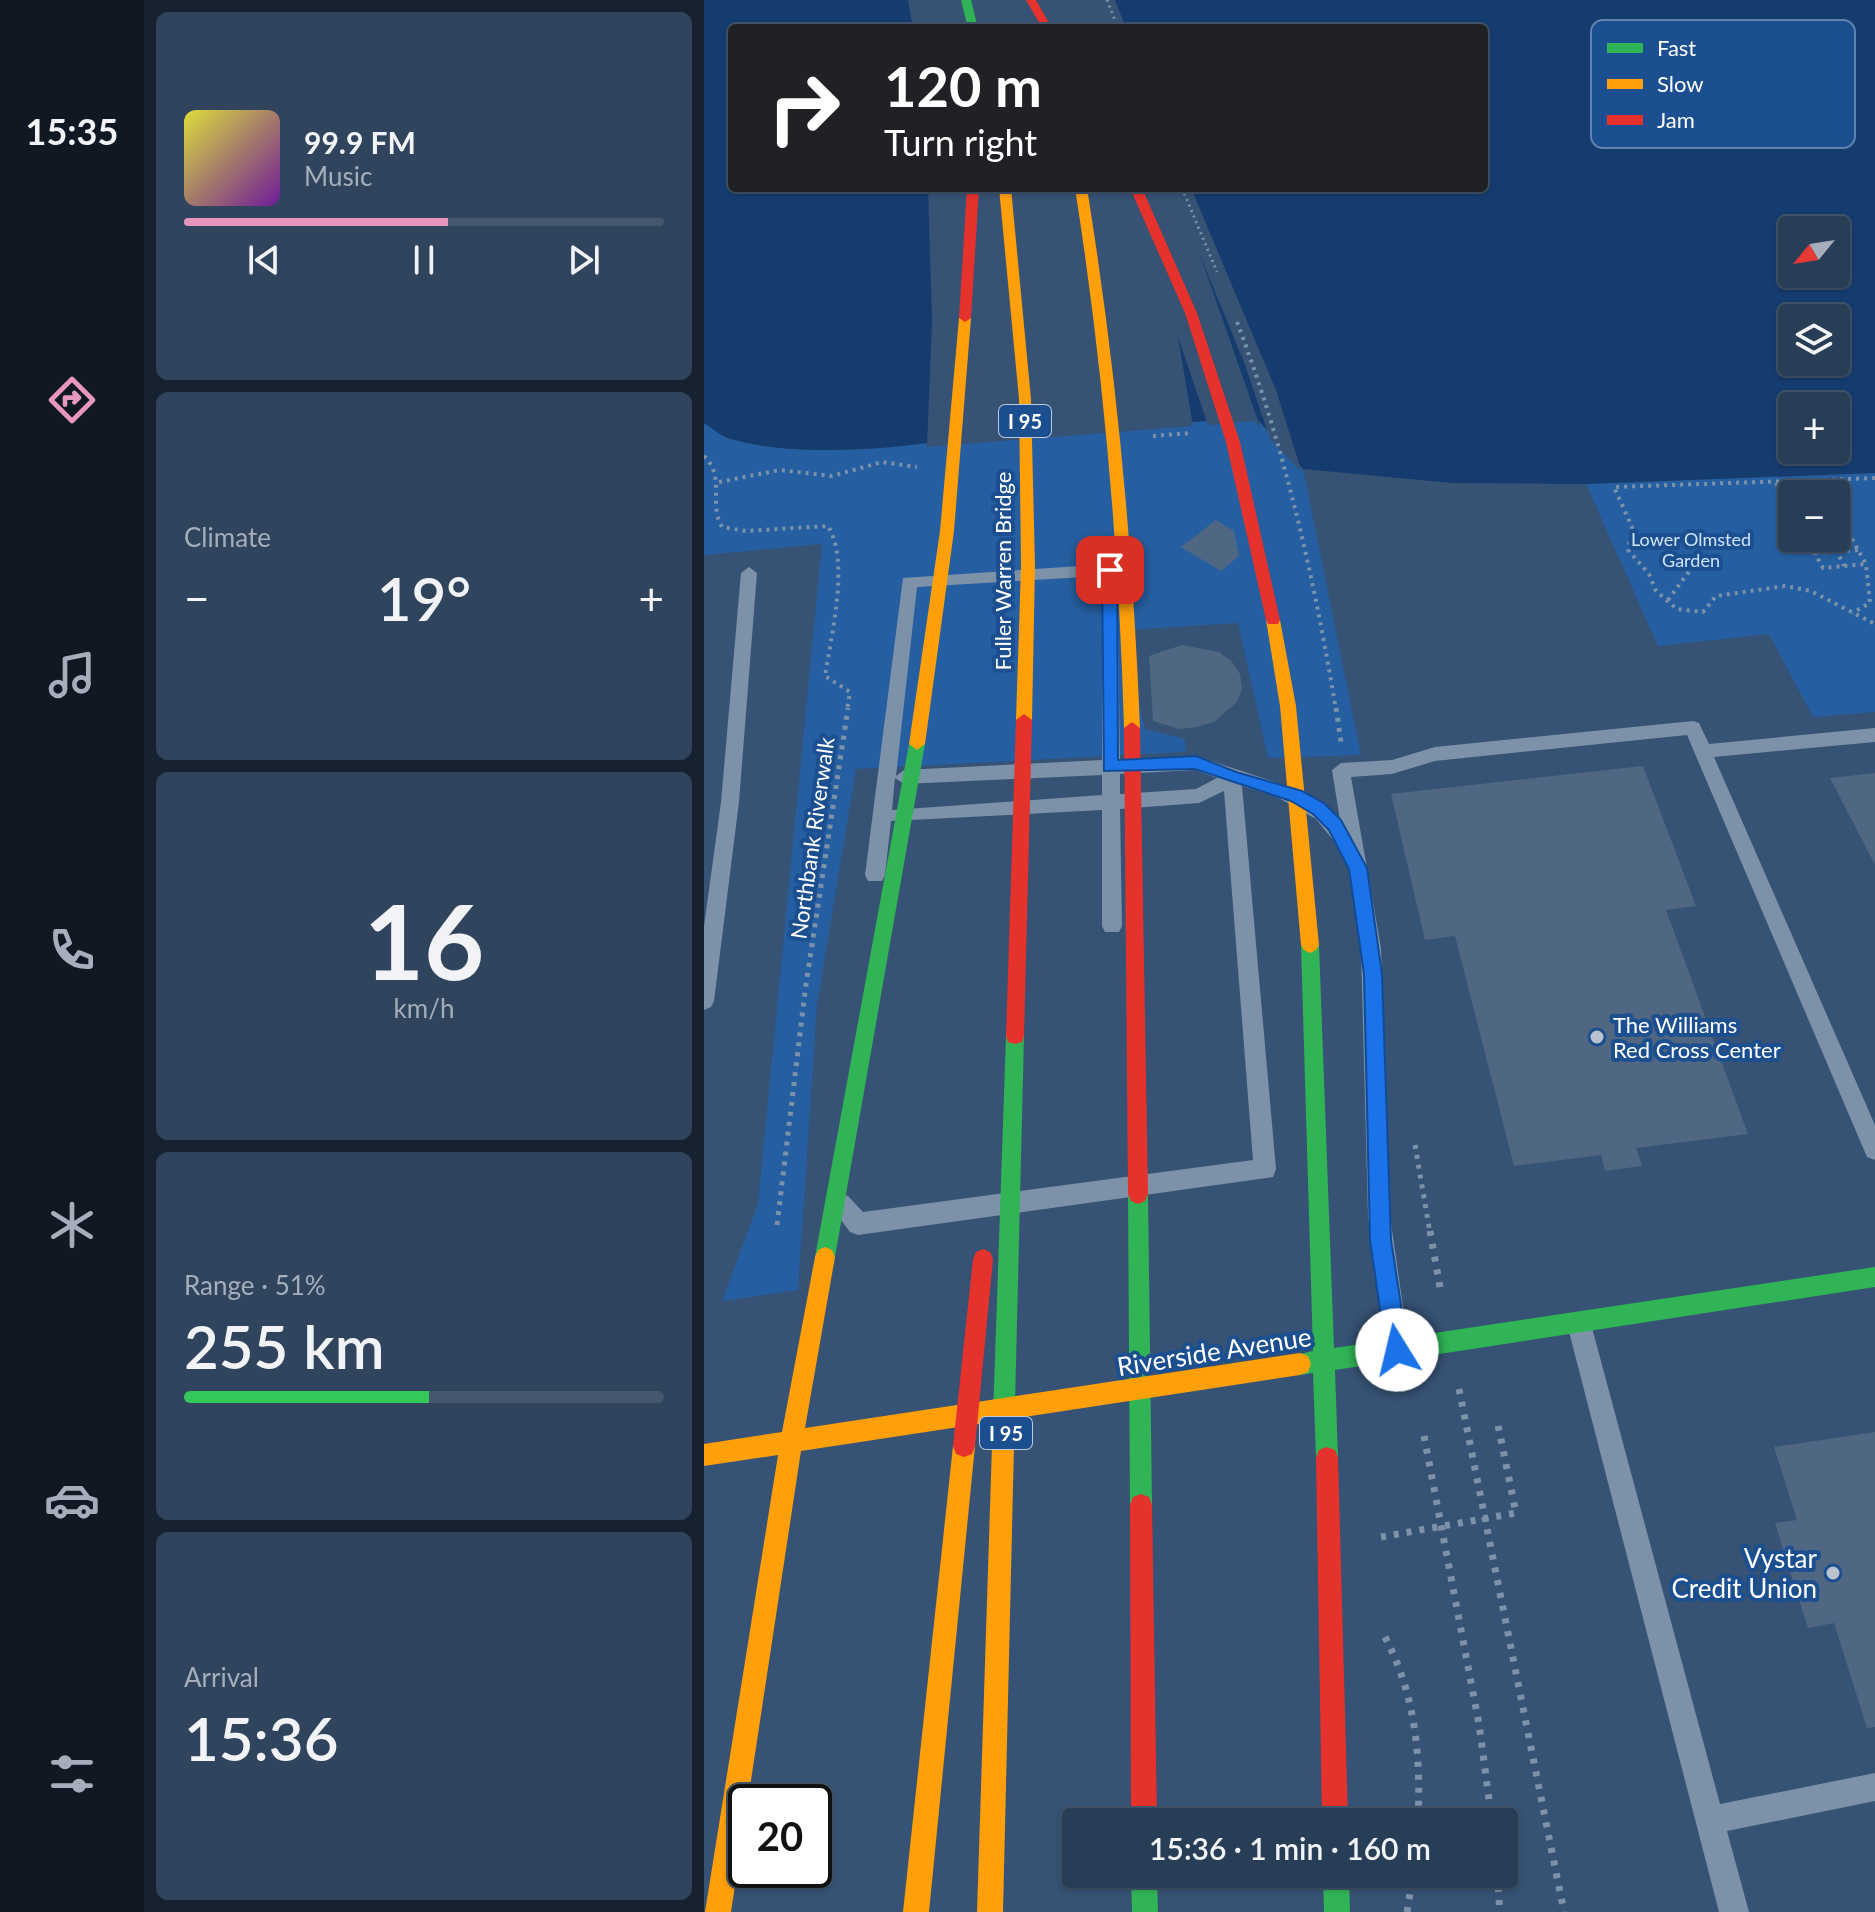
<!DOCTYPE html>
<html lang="en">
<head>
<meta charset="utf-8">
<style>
	body { margin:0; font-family:Lato,sans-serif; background:#30455d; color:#f1f3f6; height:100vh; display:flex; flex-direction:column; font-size:30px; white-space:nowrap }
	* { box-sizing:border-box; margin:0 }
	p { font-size:26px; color:#a5aeba }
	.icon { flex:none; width:44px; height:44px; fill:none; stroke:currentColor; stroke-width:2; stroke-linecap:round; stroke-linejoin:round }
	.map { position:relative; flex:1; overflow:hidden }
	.drawer { display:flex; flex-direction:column; gap:12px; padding:12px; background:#162230; width:560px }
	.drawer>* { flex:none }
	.banner { position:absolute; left:24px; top:24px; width:760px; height:168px; border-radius:8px; box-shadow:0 2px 6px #0004,0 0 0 2px #44576d; background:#202124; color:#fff; overflow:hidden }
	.needle { width:52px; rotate:240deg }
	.controls { position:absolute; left:1074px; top:216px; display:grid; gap:16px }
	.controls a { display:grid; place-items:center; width:72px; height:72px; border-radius:8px; background:#283e57; box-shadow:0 2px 6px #0004,0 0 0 2px #44576d; font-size:40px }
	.speed { position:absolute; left:24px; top:1784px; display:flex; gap:16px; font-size:40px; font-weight:700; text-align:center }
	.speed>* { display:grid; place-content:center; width:104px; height:104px; border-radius:50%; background:#283e57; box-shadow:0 2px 6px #0004,0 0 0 2px #44576d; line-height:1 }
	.speed .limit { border:4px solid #111; border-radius:12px; background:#fff; color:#111 }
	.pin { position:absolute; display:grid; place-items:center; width:68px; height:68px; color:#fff; margin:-34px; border-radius:16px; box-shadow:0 4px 12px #0006 }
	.me { position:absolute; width:88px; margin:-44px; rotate:351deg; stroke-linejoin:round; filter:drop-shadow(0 0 6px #0008) }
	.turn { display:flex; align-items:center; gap:28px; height:168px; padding:0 24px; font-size:36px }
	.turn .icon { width:104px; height:104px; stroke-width:2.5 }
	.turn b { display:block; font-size:56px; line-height:68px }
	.big { font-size:60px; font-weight:600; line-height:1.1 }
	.drawer .card { flex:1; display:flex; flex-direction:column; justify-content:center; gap:12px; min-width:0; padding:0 28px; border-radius:12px; background:#30455d }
	.drawer .dial { align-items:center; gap:0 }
	.dial b { font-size:104px; line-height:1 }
	.song { display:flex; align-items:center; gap:24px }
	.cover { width:96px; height:96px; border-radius:12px; background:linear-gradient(135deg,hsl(60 70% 55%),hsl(280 70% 35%)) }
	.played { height:8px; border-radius:4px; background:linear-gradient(90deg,#e797bd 55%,#44576d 55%) }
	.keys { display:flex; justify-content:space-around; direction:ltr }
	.heat { display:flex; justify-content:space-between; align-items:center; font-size:44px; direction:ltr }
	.charge { height:12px; border-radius:6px; background:linear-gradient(90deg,#34c759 51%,#44576d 0) }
	.trip { position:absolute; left:358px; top:1808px; width:456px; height:80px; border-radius:8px; background:#283e57; box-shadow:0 2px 6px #0004,0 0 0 2px #44576d; font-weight:600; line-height:80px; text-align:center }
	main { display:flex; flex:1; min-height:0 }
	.tab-bar { display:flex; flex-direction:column; width:144px; justify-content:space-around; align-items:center; background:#101923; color:#a5aeba }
	.tab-bar .icon { width:56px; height:56px }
	.tab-bar .selected { color:#e797bd }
	.tab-bar b { font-size:36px; color:#f1f3f6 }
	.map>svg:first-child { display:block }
	.green { fill:#265fa1; fill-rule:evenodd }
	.water { fill:#153c6e; fill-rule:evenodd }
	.pier { fill:#365274 }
	.building { fill:#506783 }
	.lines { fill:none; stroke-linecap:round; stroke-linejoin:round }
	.path-far3 { stroke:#7d92a8; stroke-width:3; stroke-dasharray:2 4; stroke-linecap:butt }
	.path-far2 { stroke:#7d92a8; stroke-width:4; stroke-dasharray:3 5; stroke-linecap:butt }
	.path-far1 { stroke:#7d92a8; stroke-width:5; stroke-dasharray:4 6; stroke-linecap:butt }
	.path { stroke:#7d92a8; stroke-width:7; stroke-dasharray:5 8; stroke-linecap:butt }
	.lane { fill:#7d92a8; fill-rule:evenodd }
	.fast { fill:#30b455; fill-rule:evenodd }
	.slow { fill:#ff9f0a; fill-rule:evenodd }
	.jam { fill:#e5322d; fill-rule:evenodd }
	.route { fill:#1a73e8; stroke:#114b97; stroke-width:2 }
	.poi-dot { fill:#b9c2ce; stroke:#1b4f8f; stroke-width:3 }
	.labels { text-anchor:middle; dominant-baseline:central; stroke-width:8; stroke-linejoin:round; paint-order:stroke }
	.far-park-label { font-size:18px; fill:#cfe3fa; stroke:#1b4f8f }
	.shield { fill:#1b4f8f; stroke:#bbcadd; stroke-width:2 }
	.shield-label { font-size:20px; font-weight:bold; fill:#fff }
	.street-label { font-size:22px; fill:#fff; stroke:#1b4f8f }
	.poi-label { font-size:22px; fill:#fff; stroke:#1b4f8f; text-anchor:start }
	.near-street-label { font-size:26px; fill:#fff; stroke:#1b4f8f }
	.near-poi-label { font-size:26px; fill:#fff; stroke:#1b4f8f; text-anchor:end }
	.key { fill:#1b4f8f; stroke:#5f84b1; stroke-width:2 }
	.key-label { font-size:22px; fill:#fff }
</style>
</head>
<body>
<main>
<nav class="tab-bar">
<b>15:35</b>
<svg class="icon selected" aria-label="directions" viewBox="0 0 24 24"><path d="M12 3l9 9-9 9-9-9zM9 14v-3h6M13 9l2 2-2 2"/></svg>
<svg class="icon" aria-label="music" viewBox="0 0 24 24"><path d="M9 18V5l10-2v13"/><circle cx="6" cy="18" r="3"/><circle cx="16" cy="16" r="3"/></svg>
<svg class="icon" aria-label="phone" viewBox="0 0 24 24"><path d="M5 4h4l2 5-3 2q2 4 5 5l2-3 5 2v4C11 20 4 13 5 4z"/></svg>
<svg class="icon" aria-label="climate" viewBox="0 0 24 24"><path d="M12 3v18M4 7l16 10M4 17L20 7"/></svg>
<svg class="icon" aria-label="car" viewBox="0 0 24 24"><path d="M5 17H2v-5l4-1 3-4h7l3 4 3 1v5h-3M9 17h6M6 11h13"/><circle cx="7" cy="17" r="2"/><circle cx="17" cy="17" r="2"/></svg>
<svg class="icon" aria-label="filters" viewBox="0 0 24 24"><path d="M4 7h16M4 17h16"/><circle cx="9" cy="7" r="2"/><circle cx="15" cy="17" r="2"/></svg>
</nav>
<section class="drawer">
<div class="card">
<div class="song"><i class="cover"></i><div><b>99.9 FM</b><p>Music</p></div></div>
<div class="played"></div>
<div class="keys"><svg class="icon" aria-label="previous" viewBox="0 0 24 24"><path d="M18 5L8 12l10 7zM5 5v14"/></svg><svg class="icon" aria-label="pause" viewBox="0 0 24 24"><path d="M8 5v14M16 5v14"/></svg><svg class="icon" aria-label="next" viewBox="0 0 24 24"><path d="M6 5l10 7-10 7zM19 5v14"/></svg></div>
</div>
<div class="card"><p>Climate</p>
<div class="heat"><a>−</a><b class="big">19°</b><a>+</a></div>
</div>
<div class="card dial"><b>16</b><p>km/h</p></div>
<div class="card"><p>Range · 51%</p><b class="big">255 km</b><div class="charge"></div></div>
<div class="card"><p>Arrival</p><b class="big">15:36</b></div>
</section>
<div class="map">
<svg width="1171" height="1912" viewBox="0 0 1171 1912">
	<rect width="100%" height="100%" fill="#365274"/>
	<g class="green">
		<path d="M551 417 599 469 657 755 564 758 534 623 420 630 441 729 481 739 482 752 152 769 113 1004 94 1290 18 1301 54 1204 118 544 0 555V423C8 428 18 437 27 439 80 455 167 451 222 443Z"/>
		<path d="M1171 473V712L1109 717 1065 634 954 646 882 484ZM1088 494H1132V538H1088Z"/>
	</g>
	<path class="water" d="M0 0H1171V473L882 484 748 483 599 469 551 417 222 443C167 451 80 455 27 439 18 437 8 428 0 423ZM28 28H780V188H28ZM1088 230H1132V274H1088ZM1088 318H1132V362H1088ZM1088 406H1132V450H1088Z"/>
	<g class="pier">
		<polygon points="204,0 411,0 422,28 209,28"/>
		<polygon points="224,188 487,188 572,390 598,473 566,439 541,365 496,255 557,429 550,421 504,425 474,337 489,426 223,447 228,320"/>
	</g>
	<g class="building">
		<polygon points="512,520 530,531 535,556 517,571 477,547"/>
		<polygon points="478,645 515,652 528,662 536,674 538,689 533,702 510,722 493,727 475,729 449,721 445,656"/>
		<polygon points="939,766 992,906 962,910 1044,1134 932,1148 938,1166 901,1171 897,1155 810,1166 751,936 721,940 687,794"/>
		<polygon points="1171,773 1171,865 1126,778"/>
		<polygon points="1171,1432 1171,1727 1163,1728 1130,1623 1104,1628 1071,1523 1093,1520 1070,1447"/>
	</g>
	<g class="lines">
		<g class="path-far3">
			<polyline points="403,0 414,28"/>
			<polyline points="478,188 513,272"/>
		</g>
		<g class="path-far2">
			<path d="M533 322C581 448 610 577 632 710"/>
			<polyline points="449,436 486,433"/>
			<path d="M0 456C22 477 4 503 18 527L42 531 124 526C146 562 127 636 121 676L146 692 143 710"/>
			<polyline points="1171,478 910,487 928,527 924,550 945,574 952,591 973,609 999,612 1012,596 1081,586 1107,591 1171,624"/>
			<polyline points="15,482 76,470 128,476 178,462 213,467"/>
			<polyline points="1115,482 1122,494"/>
			<polyline points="1072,483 1088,512"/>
			<polyline points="1094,483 1100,494"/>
			<polyline points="1132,511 1162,564 1166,603 1148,613"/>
			<polyline points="1132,529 1139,542 1129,543 1140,566"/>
			<polyline points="1102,538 1119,568 1162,564"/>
			<polyline points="1115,538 1117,543 1129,543"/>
			<polyline points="1111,553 1154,550"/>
			<polyline points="964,600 986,570"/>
		</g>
		<g class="path-far1">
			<polyline points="632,708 637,742"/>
			<polyline points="711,1145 726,1233"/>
			<polyline points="73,1225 102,984 144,708"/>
		</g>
		<g class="path">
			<polyline points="726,1231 737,1293"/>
			<polyline points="755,1389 860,1912"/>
			<polyline points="720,1436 775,1724 788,1822"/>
			<polyline points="677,1537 812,1513 794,1425"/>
			<path d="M681 1637C712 1696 717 1757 714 1822"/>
			<polyline points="793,1874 796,1912"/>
			<polyline points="703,1912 709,1874"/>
		</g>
		<g class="lane">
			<path d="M406 564 414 570V590L406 596 398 590V576L213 587 192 776 200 770 398 760V630L406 624 414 630 416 760 492 756 586 787 606 797 636 820 628 770 637 763 688 760 731 747 989 721 995 723 1005 744 1171 728V742L1010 757 1171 1125V1160L1163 1157 983 735 731 761 688 774 647 777 677 948 686 1216 705 1348 701 1356 693 1360 685 1356 681 1348 664 1216 657 948 642 856 612 819 573 797 538 786 572 1169 569 1177 154 1235 146 1232 125 1204 128 1196 136 1193 144 1196 159 1212 549 1160 520 791 495 803 416 809 418 926 415 932H401L398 926V810L187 821 181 875 178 881H164L161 875 199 578ZM491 770 513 778 492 789 416 794V774ZM398 775V795L188 810 191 778 200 784Z"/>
			<polygon points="45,567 53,573 35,802 10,1001 7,1007 0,1010 0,926 17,802 37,573"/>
			<polygon points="875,1312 883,1316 887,1324 1016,1804 1171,1773 1171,1801 1023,1831 1045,1912 1015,1912 863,1324 867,1316"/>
		</g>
		<g class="fast">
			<polygon points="257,0 267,0 274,28 264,28"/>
			<polygon points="213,738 221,744 131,1257 128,1264 121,1267 114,1264 111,1257 205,744"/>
			<polygon points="606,937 612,940 615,945 630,1348 1171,1267 1171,1287 631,1370 634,1458 631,1466 623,1469 615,1466 612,1458 609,1373 596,1375 588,1372 585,1364 588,1356 609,1351 597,945 600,940"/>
			<polygon points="311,1028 318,1030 320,1036 310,1445 307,1453 299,1456 291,1453 288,1445 302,1036 304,1030"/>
			<polygon points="434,1184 441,1187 444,1194 448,1505 445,1513 437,1516 429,1513 426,1505 424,1194 427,1187"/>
			<polygon points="427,1874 453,1874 454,1912 428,1912"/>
			<polygon points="619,1874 645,1874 646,1912 620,1912"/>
		</g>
		<g class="slow">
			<polygon points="295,188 307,188 327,399 331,566 328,720 320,726 312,720 317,566 315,399"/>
			<path d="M371 188H383C412 367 429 547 436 728L428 734 420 728C415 547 399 367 371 188Z"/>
			<polygon points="261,314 267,318 250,531 221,744 213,750 205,744 236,531 255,318"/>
			<polygon points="569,615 576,620 592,706 615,945 612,950 606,953 600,950 597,945 576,706 562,620"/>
			<polygon points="121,1247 128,1250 131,1257 101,1428 596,1353 604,1356 607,1364 604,1372 596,1375 97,1451 27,1912 1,1912 74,1455 0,1466 0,1444 78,1432 111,1257 114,1250"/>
			<polygon points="299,1434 307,1437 310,1445 299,1912 273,1912 288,1445 291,1437"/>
			<polygon points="260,1435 268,1438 271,1446 225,1912 199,1912 249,1446 252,1438"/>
		</g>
		<g class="jam">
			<polygon points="322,0 332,0 348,28 338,28"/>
			<polygon points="263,188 275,188 267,318 261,322 255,318"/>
			<polygon points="426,188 438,188 493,313 536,442 576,620 574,624 564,624 562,620 522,442 481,313"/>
			<polygon points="320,714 328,720 320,1036 318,1042 311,1044 304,1042 302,1036 312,720"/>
			<polygon points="428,722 436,728 444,1194 441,1201 434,1204 427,1201 424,1194 420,728"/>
			<polygon points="279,1249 286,1252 289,1259 271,1446 268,1454 260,1457 252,1454 249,1446 269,1259 272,1252"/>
			<polygon points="623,1447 631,1450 634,1458 644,1822 618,1822 612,1458 615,1450"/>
			<polygon points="437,1494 445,1497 448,1505 453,1822 427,1822 426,1505 429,1497"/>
		</g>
	</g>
	<polygon class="route" points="406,565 413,570 414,760 492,756 532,772 598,791 621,804 637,820 663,868 678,974 687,1240 704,1350 701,1357 693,1361 685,1357 682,1350 666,1240 660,974 645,869 625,830 609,814 587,801 491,769 400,771 398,570"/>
	<g class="poi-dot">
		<circle cx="893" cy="1037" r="8"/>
		<circle cx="1129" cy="1573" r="8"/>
	</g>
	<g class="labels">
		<g class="far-park-label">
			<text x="987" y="539">Lower Olmsted<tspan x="987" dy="21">Garden</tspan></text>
		</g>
		<g class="shield">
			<rect x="295" y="405" width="52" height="32" rx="6"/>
			<rect x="276" y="1417" width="52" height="32" rx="6"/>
		</g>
		<g class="shield-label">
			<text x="321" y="421">I 95</text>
			<text x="302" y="1433">I 95</text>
		</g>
		<g class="street-label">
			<text transform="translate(298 571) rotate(-90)">Fuller Warren Bridge</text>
			<text transform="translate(108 838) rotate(-82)">Northbank Riverwalk</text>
		</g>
		<g class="poi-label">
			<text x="909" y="1024">The Williams<tspan x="909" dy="25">Red Cross Center</tspan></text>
		</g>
		<g class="near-street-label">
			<text transform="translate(510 1351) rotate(-9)">Riverside Avenue</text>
		</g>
		<g class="near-poi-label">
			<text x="1113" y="1558">Vystar<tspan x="1113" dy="30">Credit Union</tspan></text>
		</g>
	</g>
	<rect x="887" y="20" width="264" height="128" rx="12" class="key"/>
	<rect x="903" y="43" width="36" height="10" fill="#30b455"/>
	<rect x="903" y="79" width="36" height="10" fill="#ff9f0a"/>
	<rect x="903" y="115" width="36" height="10" fill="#e5322d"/>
	<g class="key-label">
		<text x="953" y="56">Fast</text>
		<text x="953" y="92">Slow</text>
		<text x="953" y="128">Jam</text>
	</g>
</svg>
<div class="controls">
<a><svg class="needle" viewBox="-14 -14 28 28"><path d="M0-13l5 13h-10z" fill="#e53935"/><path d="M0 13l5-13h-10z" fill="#a5aeba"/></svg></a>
<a><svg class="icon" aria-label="layers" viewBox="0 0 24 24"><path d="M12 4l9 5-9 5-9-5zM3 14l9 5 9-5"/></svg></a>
<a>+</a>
<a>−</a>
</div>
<div class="speed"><div class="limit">20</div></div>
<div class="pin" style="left:406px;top:570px;background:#d93025"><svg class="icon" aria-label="arrive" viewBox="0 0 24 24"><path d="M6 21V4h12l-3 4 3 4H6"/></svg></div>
<svg class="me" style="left:693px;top:1350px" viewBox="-20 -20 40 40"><circle r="19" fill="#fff"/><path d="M0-13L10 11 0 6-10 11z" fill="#1a73e8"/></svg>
<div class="trip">15:36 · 1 min · 160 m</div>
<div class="banner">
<div class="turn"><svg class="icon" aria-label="right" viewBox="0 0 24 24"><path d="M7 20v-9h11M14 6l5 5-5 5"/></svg><div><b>120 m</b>Turn right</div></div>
</div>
</div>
</main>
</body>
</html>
